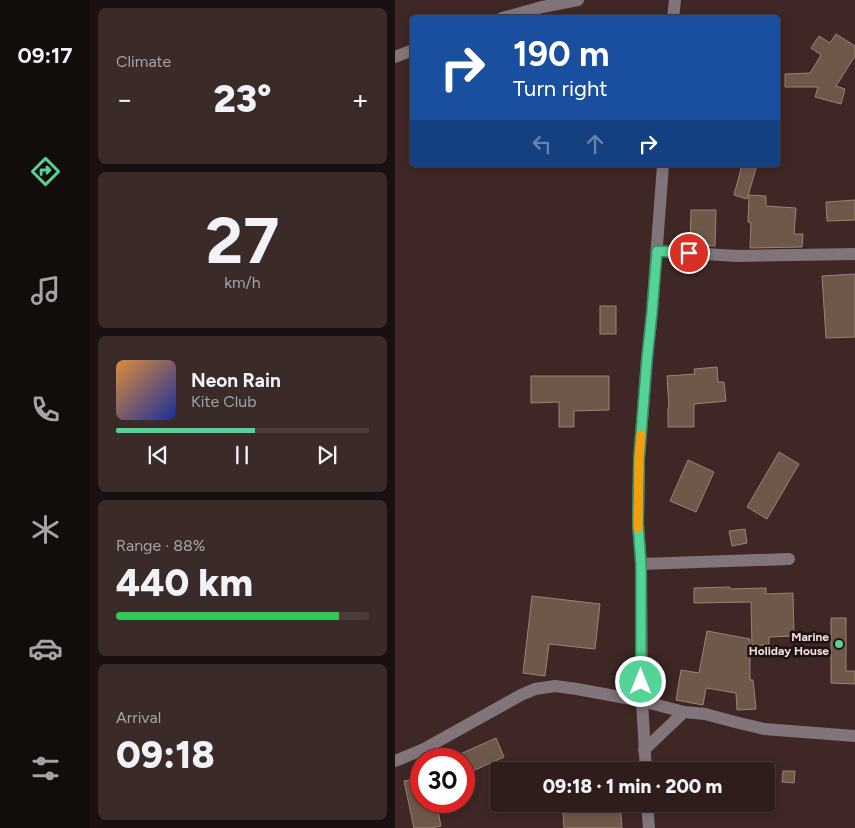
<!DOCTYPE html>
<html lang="en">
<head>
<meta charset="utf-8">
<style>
	body { margin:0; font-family:Figtree,sans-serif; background:#3a2a28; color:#f1f3f6; height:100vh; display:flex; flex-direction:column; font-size:19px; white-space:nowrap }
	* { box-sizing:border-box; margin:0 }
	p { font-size:16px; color:#a7a2a3 }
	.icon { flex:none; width:28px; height:28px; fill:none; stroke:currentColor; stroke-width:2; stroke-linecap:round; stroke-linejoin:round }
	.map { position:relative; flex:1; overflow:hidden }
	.drawer { display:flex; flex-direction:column; gap:8px; padding:8px; background:#19100f; width:305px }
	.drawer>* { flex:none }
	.top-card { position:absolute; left:15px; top:15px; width:370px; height:152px; border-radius:5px; box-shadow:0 2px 8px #0003,0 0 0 1px #493b3a; background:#1a4fa0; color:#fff; overflow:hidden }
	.speed { position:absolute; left:15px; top:748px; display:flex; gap:10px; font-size:25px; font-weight:700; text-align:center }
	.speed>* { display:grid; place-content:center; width:65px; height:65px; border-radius:50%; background:#2e1d1b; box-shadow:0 2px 8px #0003,0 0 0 1px #493b3a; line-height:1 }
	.speed .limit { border:8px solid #d22; background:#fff; color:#111 }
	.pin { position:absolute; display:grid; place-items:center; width:42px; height:42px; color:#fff; margin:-21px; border:2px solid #fff; border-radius:50%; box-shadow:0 1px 5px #0007 }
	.me { position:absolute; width:55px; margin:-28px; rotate:0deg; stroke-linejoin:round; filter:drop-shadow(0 0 4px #0008) }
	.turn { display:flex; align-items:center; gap:18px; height:105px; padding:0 20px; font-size:22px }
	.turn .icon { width:65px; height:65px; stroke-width:2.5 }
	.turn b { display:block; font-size:35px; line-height:42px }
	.lanes { display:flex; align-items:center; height:48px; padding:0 20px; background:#0003; justify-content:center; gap:25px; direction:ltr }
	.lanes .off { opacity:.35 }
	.big { font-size:38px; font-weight:800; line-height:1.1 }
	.drawer .card { flex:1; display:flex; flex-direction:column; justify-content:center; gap:8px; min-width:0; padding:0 18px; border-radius:8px; background:#3a2a28 }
	.drawer .dial { align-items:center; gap:0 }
	.dial b { font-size:65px; line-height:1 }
	.song { display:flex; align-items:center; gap:15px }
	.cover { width:60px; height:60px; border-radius:8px; background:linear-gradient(135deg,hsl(30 70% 55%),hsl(230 70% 35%)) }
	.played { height:5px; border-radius:2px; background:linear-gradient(90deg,#54d396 55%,#493b3a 55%) }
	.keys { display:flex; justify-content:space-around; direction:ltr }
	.heat { display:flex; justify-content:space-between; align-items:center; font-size:28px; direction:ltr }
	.charge { height:8px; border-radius:4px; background:linear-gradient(90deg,#34c759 88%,#493b3a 0) }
	.trip { position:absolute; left:95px; top:762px; width:285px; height:50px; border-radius:5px; background:#2e1d1b; box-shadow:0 2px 8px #0003,0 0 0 1px #493b3a; font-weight:800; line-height:50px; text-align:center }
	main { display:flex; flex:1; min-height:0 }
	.menu { display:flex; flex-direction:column; width:90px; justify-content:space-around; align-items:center; background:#120c0b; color:#a7a2a3 }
	.menu .icon { width:35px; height:35px }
	.menu .selected { color:#54d396 }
	.menu b { font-size:22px; color:#f1f3f6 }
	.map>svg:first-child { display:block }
	.building { fill:#6e584a; stroke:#9b8375 }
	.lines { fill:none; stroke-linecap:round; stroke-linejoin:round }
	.minor { stroke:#827579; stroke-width:12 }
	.route-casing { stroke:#378962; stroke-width:12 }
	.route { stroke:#54d396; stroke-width:9 }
	.slow { stroke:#f59e0b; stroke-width:9 }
	.poi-dot { fill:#54d396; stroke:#1e1312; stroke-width:2 }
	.labels { text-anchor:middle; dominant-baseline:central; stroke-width:5; stroke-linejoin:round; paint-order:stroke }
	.poi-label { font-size:12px; font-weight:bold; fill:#f0dfdd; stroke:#1e1312; text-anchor:end }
</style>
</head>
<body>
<main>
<nav class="menu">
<b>09:17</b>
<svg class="icon selected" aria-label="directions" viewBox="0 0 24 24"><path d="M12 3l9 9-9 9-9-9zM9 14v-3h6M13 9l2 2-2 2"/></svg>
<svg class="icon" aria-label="music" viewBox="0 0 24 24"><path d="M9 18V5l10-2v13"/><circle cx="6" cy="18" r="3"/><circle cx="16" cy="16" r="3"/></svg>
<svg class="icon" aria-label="phone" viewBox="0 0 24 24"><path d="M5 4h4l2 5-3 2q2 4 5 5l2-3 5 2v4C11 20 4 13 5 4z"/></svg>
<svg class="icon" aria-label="climate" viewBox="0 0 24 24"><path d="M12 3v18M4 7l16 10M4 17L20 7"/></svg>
<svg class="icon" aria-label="car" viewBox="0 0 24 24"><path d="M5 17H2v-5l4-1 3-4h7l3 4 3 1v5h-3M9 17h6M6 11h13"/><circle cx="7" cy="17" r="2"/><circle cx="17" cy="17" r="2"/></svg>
<svg class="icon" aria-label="filters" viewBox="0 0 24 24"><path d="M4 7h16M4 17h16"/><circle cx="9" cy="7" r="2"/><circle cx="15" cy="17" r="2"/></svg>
</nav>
<section class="drawer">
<div class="card"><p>Climate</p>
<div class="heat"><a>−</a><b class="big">23°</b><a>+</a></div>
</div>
<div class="card dial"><b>27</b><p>km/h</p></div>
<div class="card">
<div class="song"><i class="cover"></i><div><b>Neon Rain</b><p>Kite Club</p></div></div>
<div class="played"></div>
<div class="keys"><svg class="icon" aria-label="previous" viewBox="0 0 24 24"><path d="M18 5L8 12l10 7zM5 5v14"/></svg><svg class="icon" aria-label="pause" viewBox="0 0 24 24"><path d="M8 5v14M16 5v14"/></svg><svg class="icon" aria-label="next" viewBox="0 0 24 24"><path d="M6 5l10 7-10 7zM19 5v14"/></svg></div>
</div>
<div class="card"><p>Range · 88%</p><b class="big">440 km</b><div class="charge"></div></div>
<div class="card"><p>Arrival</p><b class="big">09:18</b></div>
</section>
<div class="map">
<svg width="460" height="828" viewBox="0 0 460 828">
	<rect width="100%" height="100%" fill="#3e2724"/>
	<g class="building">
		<polygon points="441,34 460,46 460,56 441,86 450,89 446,104 420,97 423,87 390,87 390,74 415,73 426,55 416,48 424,36 435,43"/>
		<polygon points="347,165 362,165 352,199 339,195"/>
		<polygon points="354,195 371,196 371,206 401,208 399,234 408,234 407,247 355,248 356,223 353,222"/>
		<polygon points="460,200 460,220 432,221 431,202"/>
		<polygon points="296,210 321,210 320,246 295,245"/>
		<polygon points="460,274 460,337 431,338 427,276"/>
		<rect x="205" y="306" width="16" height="28"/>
		<polygon points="322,367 323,382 329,382 331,401 299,404 299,427 273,427 273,408 274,408 272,376 300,374 299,369"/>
		<polygon points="136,376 214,376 214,410 179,411 179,427 164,427 164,402 136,403"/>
		<polygon points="384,452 404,464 372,519 352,507"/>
		<polygon points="293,460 319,472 301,512 275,501"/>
		<polygon points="350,529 352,543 337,546 334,531"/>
		<polygon points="335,587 335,589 371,588 371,594 398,593 399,636 374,637 374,645 357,645 356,602 299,603 299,588"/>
		<polygon points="137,596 205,604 200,649 154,644 150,676 128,673"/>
		<polygon points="436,618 451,618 451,671 460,671 460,684 436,683"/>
		<polygon points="312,631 355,639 355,680 358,680 361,709 342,710 341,693 311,688 308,705 281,700 286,670 304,673"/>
		<polygon points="101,738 109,757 71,774 69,768 69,759 65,759 63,755"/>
		<polygon points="388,771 400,771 399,783 387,782"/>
		<polygon points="26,778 26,801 41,801 46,826 36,828 19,828 9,781"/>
		<polygon points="201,804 225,804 227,828 169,828 168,813 201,810"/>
	</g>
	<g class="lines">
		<g class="minor">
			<polyline points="107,18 147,7 183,0"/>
			<polyline points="278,18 280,0"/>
			<polyline points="0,57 18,50"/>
			<polyline points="262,251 342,256 460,254"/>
			<polyline points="246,564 394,559"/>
			<polyline points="249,750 289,712"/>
			<polyline points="0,761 29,749 126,695 140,689 160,686 182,689 247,701 289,712 310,714 340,722 369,729 460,736"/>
			<polyline points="251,771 247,701 246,564 243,524 244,459 252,359 257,312 268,165"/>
			<polyline points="252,804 254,828"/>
		</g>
	</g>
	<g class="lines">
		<defs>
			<polyline id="route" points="246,682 246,564 243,524 244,459 252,359 257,312 262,251 294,253"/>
		</defs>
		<use href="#route" class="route-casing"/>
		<use href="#route" class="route"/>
		<polyline class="slow" points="243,528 244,459 246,435"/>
	</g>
	<circle class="poi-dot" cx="444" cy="644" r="5"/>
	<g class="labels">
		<g class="poi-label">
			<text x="434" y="637">Marine<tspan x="434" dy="14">Holiday House</tspan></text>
		</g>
	</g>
</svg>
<div class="speed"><div class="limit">30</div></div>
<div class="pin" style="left:294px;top:253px;background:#d93025"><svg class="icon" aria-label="arrive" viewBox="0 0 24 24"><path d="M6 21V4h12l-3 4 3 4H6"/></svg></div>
<svg class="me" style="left:246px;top:682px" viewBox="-20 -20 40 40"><circle r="17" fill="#54d396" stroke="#fff" stroke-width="3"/><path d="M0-11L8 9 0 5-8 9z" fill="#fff"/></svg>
<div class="trip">09:18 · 1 min · 200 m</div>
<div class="top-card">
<div class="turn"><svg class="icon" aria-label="right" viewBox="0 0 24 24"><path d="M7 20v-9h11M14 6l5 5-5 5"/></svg><div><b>190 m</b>Turn right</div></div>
<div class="lanes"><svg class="icon off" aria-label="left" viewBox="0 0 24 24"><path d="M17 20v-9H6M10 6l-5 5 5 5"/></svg><svg class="icon off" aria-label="ahead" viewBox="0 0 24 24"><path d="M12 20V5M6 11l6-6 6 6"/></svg><svg class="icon" aria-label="right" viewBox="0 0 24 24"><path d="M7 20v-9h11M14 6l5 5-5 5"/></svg></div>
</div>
</div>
</main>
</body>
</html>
